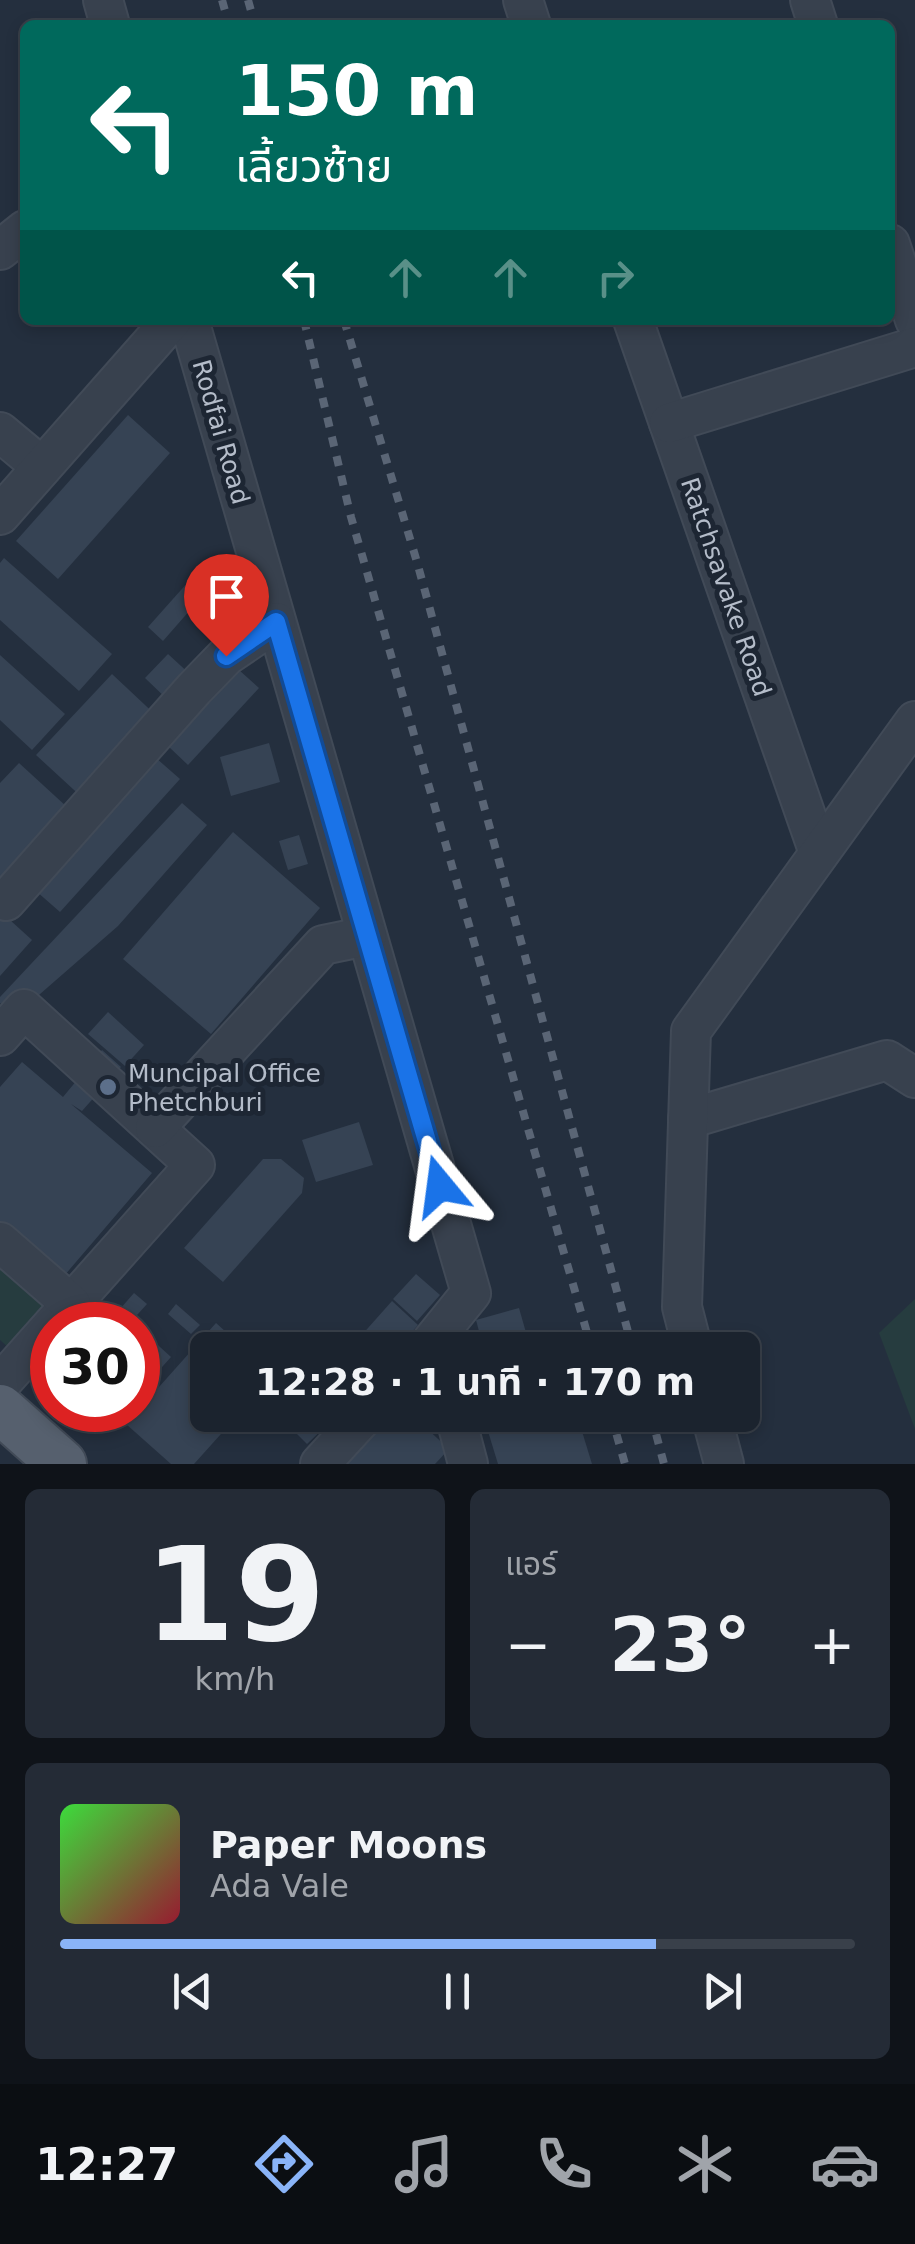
<!DOCTYPE html>
<html lang="th">
<head>
<meta charset="utf-8">
<style>
	body { margin:0; font-family:"DejaVu Sans","Noto Sans Thai",sans-serif; background:#242b36; color:#f1f3f6; height:100vh; display:flex; flex-direction:column; font-size:38px; white-space:nowrap }
	* { box-sizing:border-box; margin:0 }
	p { font-size:32px; color:#a0a4aa }
	.icon { flex:none; width:55px; height:55px; fill:none; stroke:currentColor; stroke-width:2; stroke-linecap:round; stroke-linejoin:round }
	.map { position:relative; height:1464px; overflow:hidden }
	.details { display:flex; flex-direction:column; gap:25px; padding:25px; background:#0f1319; flex:1 }
	.details>* { flex:none }
	.banner { position:absolute; left:20px; top:20px; width:875px; height:305px; border-radius:15px; box-shadow:0 5px 15px #0003,0 0 0 2px #39404a; background:#00695c; color:#fff; overflow:hidden }
	.speed { position:absolute; left:30px; top:1302px; display:flex; gap:20px; font-size:50px; font-weight:700; text-align:center }
	.speed>* { display:grid; place-content:center; width:130px; height:130px; border-radius:50%; background:#1b232e; box-shadow:0 5px 15px #0003,0 0 0 2px #39404a; line-height:1 }
	.speed .limit { border:15px solid #d22; background:#fff; color:#111 }
	.pin { position:absolute; display:grid; place-items:center; width:85px; height:85px; color:#fff; margin:-102px -42px; border-radius:50% 50% 50% 0; rotate:-45deg; box-shadow:0 0 10px #0007 }
	.pin .icon { rotate:45deg }
	.me { position:absolute; width:110px; margin:-55px; rotate:344deg; stroke-linejoin:round; filter:drop-shadow(0 0 8px #0008) }
	.turn { display:flex; align-items:center; gap:35px; height:210px; padding:0 50px; font-size:45px }
	.turn .icon { width:130px; height:130px; stroke-width:2.5 }
	.turn b { display:block; font-size:70px; line-height:85px }
	.lanes { display:flex; align-items:center; height:95px; padding:0 50px; background:#0003; justify-content:center; gap:50px; direction:ltr }
	.lanes .off { opacity:.35 }
	.big { font-size:75px; font-weight:700; line-height:1.1 }
	.details .card { flex:1; display:flex; flex-direction:column; justify-content:center; gap:15px; min-width:0; padding:0 35px; border-radius:15px; background:#242b36 }
	.details .dial { align-items:center; gap:0 }
	.dial b { font-size:130px; line-height:1 }
	.song { display:flex; align-items:center; gap:30px }
	.cover { width:120px; height:120px; border-radius:15px; background:linear-gradient(135deg,hsl(120 70% 55%),hsl(350 70% 35%)) }
	.played { height:10px; border-radius:5px; background:linear-gradient(90deg,#8ab4f8 75%,#39404a 75%) }
	.keys { display:flex; justify-content:space-around; direction:ltr }
	.heat { display:flex; justify-content:space-between; align-items:center; font-size:55px; direction:ltr }
	.details .tiles { flex:1; display:grid; gap:25px; grid-template-columns:1fr 1fr }
	.card:last-child { grid-column:span 2 }
	.trip { position:absolute; left:190px; top:1332px; width:570px; height:100px; border-radius:15px; background:#1b232e; box-shadow:0 5px 15px #0003,0 0 0 2px #39404a; font-weight:700; line-height:100px; text-align:center }
	.menu { display:flex; height:160px; justify-content:space-around; align-items:center; background:#0b0e12; color:#a0a4aa }
	.menu .icon { width:70px; height:70px }
	.menu .current { color:#8ab4f8 }
	.menu b { font-size:45px; color:#f1f3f6 }
	.map>svg:first-child { display:block }
	.green { fill:#263c3f }
	.building { fill:#364354 }
	.lines { fill:none; stroke-linecap:round; stroke-linejoin:round }
	.minor-casing { stroke:#414a57; stroke-width:42 }
	.major-casing { stroke:#414a57; stroke-width:52 }
	.minor { stroke:#38414e; stroke-width:38 }
	.major { stroke:#56606e; stroke-width:48 }
	.rail { stroke:#5a6575; stroke-width:8; stroke-dasharray:10 10; stroke-linecap:butt }
	.route-casing { stroke:#114b97; stroke-width:25 }
	.route { stroke:#1a73e8; stroke-width:18 }
	.service-dot { fill:#5c6f8a; stroke:#1d2633; stroke-width:4 }
	.labels { text-anchor:middle; dominant-baseline:central; stroke-width:10; stroke-linejoin:round; paint-order:stroke }
	.street-label { font-size:25px; fill:#b4bcc9; stroke:#1d2633 }
	.poi-label { font-size:25px; fill:#b4bcc9; stroke:#1d2633; text-anchor:start }
</style>
</head>
<body>
<div class="map">
<svg width="915" height="1464" viewBox="0 0 915 1464">
	<rect width="100%" height="100%" fill="#242f3e"/>
	<g class="green">
		<polygon points="0,1264 49,1306 10,1349 0,1340"/>
		<polygon points="915,1299 915,1429 879,1333"/>
	</g>
	<g class="building">
		<polygon points="128,415 170,453 58,579 16,541"/>
		<polygon points="4,558 112,654 79,691 0,620 0,563"/>
		<polygon points="197,572 212,585 163,641 148,627"/>
		<polygon points="168,654 193,677 170,702 145,678"/>
		<polygon points="0,655 65,714 32,750 0,720"/>
		<polygon points="239,670 259,688 188,765 169,747"/>
		<polygon points="112,674 161,720 86,801 36,755"/>
		<polygon points="269,743 280,782 231,796 220,757"/>
		<polygon points="156,758 180,779 60,912 36,891"/>
		<polygon points="19,763 67,807 0,879 0,783"/>
		<polygon points="182,803 207,825 118,926 16,1015 0,1003 0,997"/>
		<polygon points="233,832 320,908 211,1034 123,959"/>
		<polygon points="299,835 308,864 288,870 279,841"/>
		<polygon points="0,911 32,940 0,976"/>
		<polygon points="108,1012 144,1045 125,1066 88,1034"/>
		<polygon points="102,1050 121,1067 82,1111 71,1104 152,1173 64,1276 0,1239 0,1087 22,1062 63,1097"/>
		<polygon points="359,1122 373,1165 316,1182 302,1140"/>
		<polygon points="263,1159 281,1159 304,1178 302,1193 223,1282 184,1248"/>
		<polygon points="416,1274 440,1295 417,1321 393,1299"/>
		<polygon points="134,1293 147,1304 128,1325 106,1325"/>
		<polygon points="392,1301 418,1325 396,1350 375,1350 360,1337"/>
		<polygon points="176,1304 200,1325 191,1334 168,1314"/>
		<polygon points="519,1308 531,1350 484,1350 476,1320"/>
		<polygon points="216,1323 246,1350 208,1350 208,1415 238,1415 194,1464 171,1464 126,1424"/>
		<polygon points="138,1327 171,1357 138,1394"/>
		<polygon points="278,1415 323,1415 330,1422 307,1444"/>
		<polygon points="390,1415 412,1415 449,1449 435,1464 346,1464"/>
		<polygon points="483,1415 577,1415 592,1464 498,1464"/>
	</g>
	<g class="lines">
		<defs>
			<g id="minor">
				<polyline points="103,0 110,25"/>
				<polyline points="523,0 531,25"/>
				<polyline points="810,0 818,25"/>
				<polyline points="890,244 915,320"/>
				<polyline points="0,250 25,230"/>
				<polyline points="189,320 471,1293 425,1350"/>
				<polyline points="633,320 819,853"/>
				<polyline points="669,423 915,347"/>
				<polyline points="0,432 42,467"/>
				<polyline points="0,515 172,320"/>
				<polyline points="6,901 194,689 226,656 276,622"/>
				<polyline points="0,1036 24,1009 195,1165 0,1384"/>
				<polyline points="688,1119 887,1060 915,1078"/>
				<polyline points="155,1128 323,945 367,936"/>
				<polyline points="0,1242 71,1304"/>
				<polyline points="693,1350 682,1307 691,1031 915,721"/>
				<polyline points="455,1415 468,1464"/>
				<polyline points="711,1415 724,1464"/>
				<polyline points="320,1464 365,1415"/>
			</g>
			<polyline id="major" points="0,1409 62,1464"/>
		</defs>
		<use href="#minor" class="minor-casing"/>
		<use href="#major" class="major-casing"/>
		<use href="#minor" class="minor"/>
		<use href="#major" class="major"/>
		<g class="rail">
			<polyline points="222,0 229,25"/>
			<polyline points="248,0 255,25"/>
			<polyline points="304,320 351,517 592,1350"/>
			<polyline points="344,320 417,562 633,1350"/>
			<polyline points="611,1415 625,1464"/>
			<polyline points="651,1415 664,1464"/>
		</g>
	</g>
	<g class="lines">
		<defs>
			<polyline id="route" points="226,656 276,622 440,1186"/>
		</defs>
		<use href="#route" class="route-casing"/>
		<use href="#route" class="route"/>
	</g>
	<circle class="service-dot" cx="108" cy="1087" r="10"/>
	<g class="labels">
		<g class="street-label">
			<text transform="translate(221 432) rotate(74)">Rodfai Road</text>
			<text transform="translate(726 587) rotate(71)">Ratchsavake Road</text>
		</g>
		<g class="poi-label">
			<text x="128" y="1073">Muncipal Office<tspan x="128" dy="29">Phetchburi</tspan></text>
		</g>
	</g>
</svg>
<div class="speed"><div class="limit">30</div></div>
<div class="pin" style="left:226px;top:656px;background:#d93025"><svg class="icon" aria-label="arrive" viewBox="0 0 24 24"><path d="M6 21V4h12l-3 4 3 4H6"/></svg></div>
<svg class="me" style="left:440px;top:1186px" viewBox="-20 -20 40 40"><path d="M0-17L14 15 0 8-14 15z" fill="#1a73e8" stroke="#fff" stroke-width="4"/></svg>
<div class="trip">12:28 · 1 นาที · 170 m</div>
<div class="banner">
<div class="turn"><svg class="icon" aria-label="left" viewBox="0 0 24 24"><path d="M17 20v-9H6M10 6l-5 5 5 5"/></svg><div><b>150 m</b>เลี้ยวซ้าย</div></div>
<div class="lanes"><svg class="icon" aria-label="left" viewBox="0 0 24 24"><path d="M17 20v-9H6M10 6l-5 5 5 5"/></svg><svg class="icon off" aria-label="ahead" viewBox="0 0 24 24"><path d="M12 20V5M6 11l6-6 6 6"/></svg><svg class="icon off" aria-label="ahead" viewBox="0 0 24 24"><path d="M12 20V5M6 11l6-6 6 6"/></svg><svg class="icon off" aria-label="right" viewBox="0 0 24 24"><path d="M7 20v-9h11M14 6l5 5-5 5"/></svg></div>
</div>
</div>
<section class="details">
<div class="tiles">
<div class="card dial"><b>19</b><p>km/h</p></div>
<div class="card"><p>แอร์</p>
<div class="heat"><a>−</a><b class="big">23°</b><a>+</a></div>
</div>
<div class="card">
<div class="song"><i class="cover"></i><div><b>Paper Moons</b><p>Ada Vale</p></div></div>
<div class="played"></div>
<div class="keys"><svg class="icon" aria-label="previous" viewBox="0 0 24 24"><path d="M18 5L8 12l10 7zM5 5v14"/></svg><svg class="icon" aria-label="pause" viewBox="0 0 24 24"><path d="M8 5v14M16 5v14"/></svg><svg class="icon" aria-label="next" viewBox="0 0 24 24"><path d="M6 5l10 7-10 7zM19 5v14"/></svg></div>
</div>
</div>
</section>
<nav class="menu">
<b>12:27</b>
<svg class="icon current" aria-label="directions" viewBox="0 0 24 24"><path d="M12 3l9 9-9 9-9-9zM9 14v-3h6M13 9l2 2-2 2"/></svg>
<svg class="icon" aria-label="music" viewBox="0 0 24 24"><path d="M9 18V5l10-2v13"/><circle cx="6" cy="18" r="3"/><circle cx="16" cy="16" r="3"/></svg>
<svg class="icon" aria-label="phone" viewBox="0 0 24 24"><path d="M5 4h4l2 5-3 2q2 4 5 5l2-3 5 2v4C11 20 4 13 5 4z"/></svg>
<svg class="icon" aria-label="climate" viewBox="0 0 24 24"><path d="M12 3v18M4 7l16 10M4 17L20 7"/></svg>
<svg class="icon" aria-label="car" viewBox="0 0 24 24"><path d="M5 17H2v-5l4-1 3-4h7l3 4 3 1v5h-3M9 17h6M6 11h13"/><circle cx="7" cy="17" r="2"/><circle cx="17" cy="17" r="2"/></svg>
</nav>
</body>
</html>
